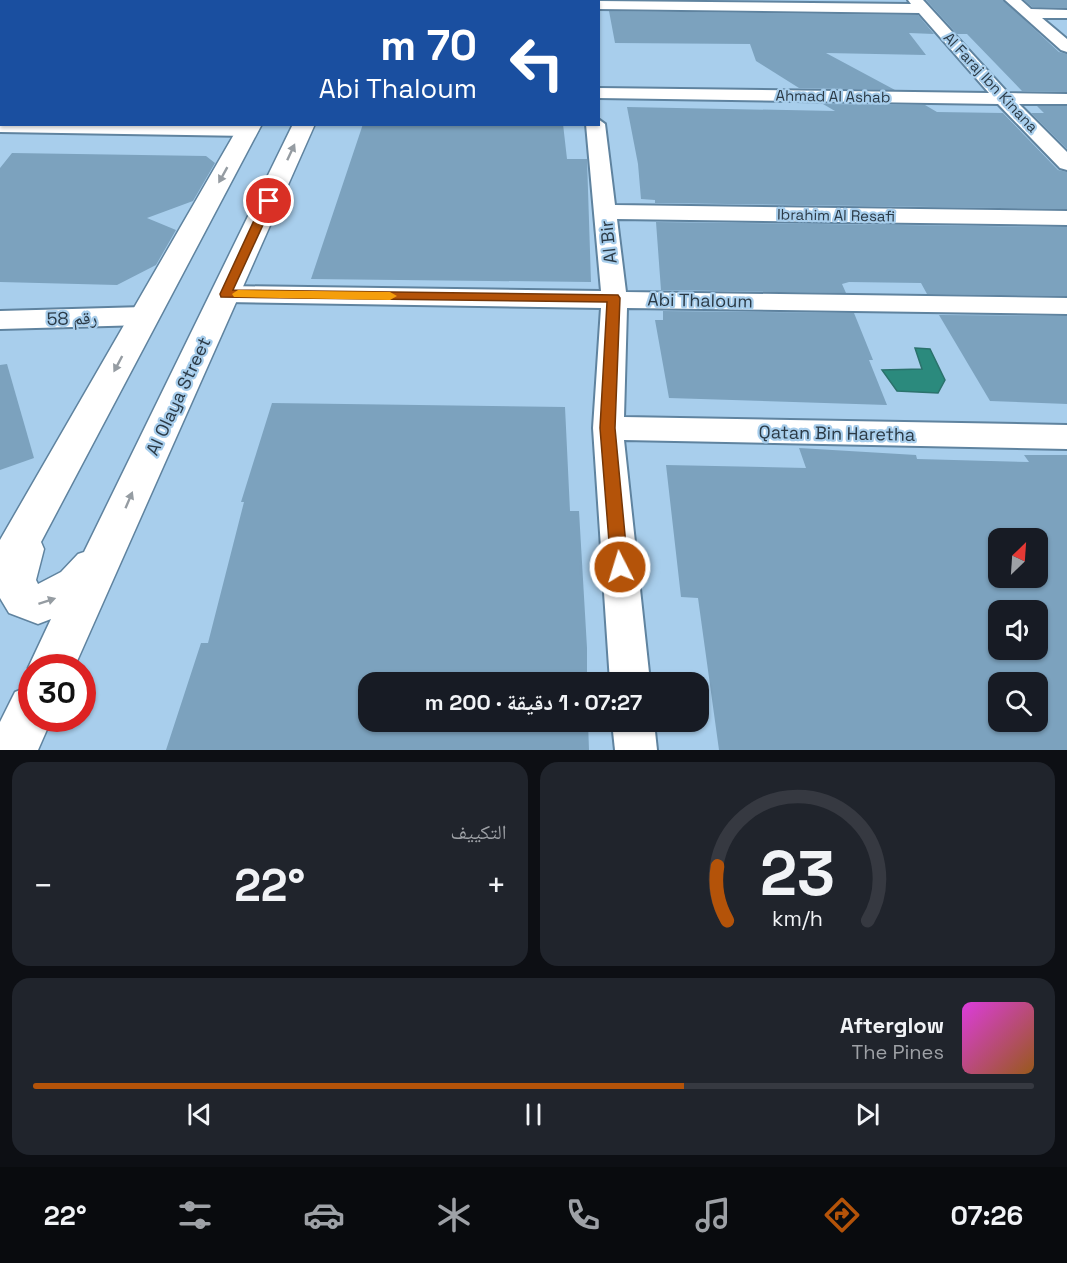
<!DOCTYPE html>
<html lang="ar">
<head>
<meta charset="utf-8">
<style>
	body { margin:0; font-family:"Space Grotesk","Noto Naskh Arabic",sans-serif; background:#20242c; color:#f1f3f6; direction:rtl; height:100vh; display:flex; flex-direction:column; font-size:22px; white-space:nowrap }
	* { box-sizing:border-box; margin:0 }
	p { font-size:20px; color:#9ea1a6 }
	.icon { flex:none; width:33px; height:33px; fill:none; stroke:currentColor; stroke-width:2; stroke-linecap:round; stroke-linejoin:round }
	.map { position:relative; height:750px; overflow:hidden; direction:ltr }
	.drawer { display:flex; flex-direction:column; gap:12px; padding:12px; background:#0d0f14; flex:1 }
	.drawer>* { flex:none }
	.banner { position:absolute; left:0px; top:0px; width:600px; height:126px; box-shadow:0 2px 4px #0004; direction:rtl; background:#1a4fa0; color:#fff; overflow:hidden }
	.needle { width:39px; rotate:25deg }
	.buttons { position:absolute; left:988px; top:528px; display:grid; gap:12px }
	.buttons a { display:grid; place-items:center; width:60px; height:60px; border-radius:12px; background:#171b24; box-shadow:0 2px 4px #0004; font-size:30px }
	.speed { position:absolute; left:18px; top:654px; display:flex; gap:12px; font-size:30px; font-weight:700; text-align:center }
	.speed>* { display:grid; place-content:center; width:78px; height:78px; border-radius:50%; background:#171b24; box-shadow:0 2px 4px #0004; line-height:1 }
	.speed .limit { border:9px solid #d22; background:#fff; color:#111 }
	.pin { position:absolute; display:grid; place-items:center; width:51px; height:51px; color:#fff; margin:-26px; border:3px solid #fff; border-radius:50%; box-shadow:0 2px 6px #0007 }
	.me { position:absolute; width:66px; margin:-33px; rotate:355deg; stroke-linejoin:round; filter:drop-shadow(0 0 4px #0008) }
	.turn { display:flex; align-items:center; gap:21px; height:126px; padding:0 24px; font-size:27px }
	.turn .icon { width:78px; height:78px; stroke-width:2.5 }
	.turn b { display:block; font-size:42px; line-height:51px }
	.big { font-size:45px; font-weight:700; line-height:1.1 }
	.drawer .widget { flex:1; display:flex; flex-direction:column; justify-content:center; gap:9px; min-width:0; padding:0 21px; border-radius:18px; background:#20242c }
	.drawer .dial { align-items:center; gap:0 }
	.dial svg { height:156px; overflow:visible; fill:none; stroke:#363941; stroke-width:7; stroke-linecap:round; text-anchor:middle }
	.dial text { fill:#f1f3f6; stroke:none }
	.song { display:flex; align-items:center; gap:18px }
	.cover { width:72px; height:72px; border-radius:9px; background:linear-gradient(135deg,hsl(300 70% 55%),hsl(30 70% 35%)) }
	.played { height:6px; border-radius:3px; background:linear-gradient(90deg,#b45309 65%,#363941 65%) }
	.keys { display:flex; justify-content:space-around; direction:ltr }
	.heat { display:flex; justify-content:space-between; align-items:center; font-size:33px; direction:ltr }
	.drawer .tiles { flex:1; display:grid; gap:12px; grid-template-columns:1fr 1fr }
	.widget:last-child { grid-column:span 2 }
	.trip { position:absolute; left:358px; top:672px; width:351px; height:60px; border-radius:18px; background:#171b24; box-shadow:0 2px 4px #0004; font-weight:700; line-height:60px; text-align:center; direction:rtl }
	.dock { display:flex; height:96px; justify-content:space-around; align-items:center; background:#090b0e; color:#9ea1a6 }
	.dock .icon { width:42px; height:42px }
	.dock .selected { color:#b45309 }
	.dock b { font-size:27px; color:#f1f3f6 }
	.map>svg:first-child { display:block }
	.water { fill:#2b8a7d; stroke:#2b726c; stroke-width:1.5 }
	.building { fill:#7ca2be; fill-rule:evenodd }
	.lines { fill:none; stroke-linecap:round; stroke-linejoin:round }
	.service-casing { stroke:#5f839f; stroke-width:3 }
	.minor-casing { stroke:#5f839f; stroke-width:4 }
	.primary-casing { stroke:#5f839f; stroke-width:3 }
	.service { fill:#fff; fill-rule:evenodd }
	.minor { fill:#fff; fill-rule:evenodd }
	.primary { fill:#fff; fill-rule:evenodd }
	.oneway { fill:#959ca2 }
	.route { fill:#b45309; stroke:#753606; stroke-width:1.5 }
	.slow { fill:#f59e0b }
	.labels { text-anchor:middle; dominant-baseline:central; stroke-width:4.5; stroke-linejoin:round; paint-order:stroke }
	.far-street-label { font-size:15px; fill:#2b3a46; stroke:#a8ceec }
	.street-label { font-size:18px; fill:#2b3a46; stroke:#a8ceec }
</style>
</head>
<body>
<div class="map">
<svg width="1067" height="750" viewBox="0 0 1067 750">
	<rect width="100%" height="100%" fill="#a8ceec"/>
	<polygon class="water" points="915,348 930,349 945,380 938,393 897,391 882,370 922,369"/>
	<g class="building">
		<polygon points="926,0 1003,0 1059,52 1067,54 1067,92 1022,91 967,34 957,34"/>
		<polygon points="1024,0 1067,0 1067,8 1032,7"/>
		<polygon points="609,11 918,15 934,34 909,33 926,55 826,53 895,90 799,88 756,61 750,44 615,43"/>
		<polygon points="823,104 925,105 937,112 1003,113 1058,170 1067,172 1067,209 655,203 655,200 641,199 638,164 627,107 835,111"/>
		<polygon points="1037,106 1067,106 1067,149 1031,113 1044,113"/>
		<polygon points="363,124 563,124 567,159 587,159 591,282 311,279"/>
		<polygon points="12,153 206,156 215,163 193,201 147,218 176,230 156,265 117,285 0,282 0,168"/>
		<polygon points="656,222 1067,227 1067,296 927,294 921,283 849,282 842,284 846,293 661,290"/>
		<polygon points="663,311 854,313 873,360 869,360 887,405 669,398 655,320 663,320"/>
		<polygon points="939,315 1067,316 1067,404 990,401"/>
		<polygon points="7,364 34,458 0,470 0,365"/>
		<polygon points="272,403 565,407 570,511 579,511 587,648 587,682 369,682 369,722 588,722 589,750 166,750 201,643 208,643 244,502 241,502"/>
		<path d="M799 448 916 455 917 459 1029 462 1024 455H1067V750H719L698 598 681 597 666 465 806 468ZM999 538H1038V578H999ZM999 610H1038V650H999ZM999 682H1038V722H999Z"/>
	</g>
	<g class="lines">
		<defs>
			<g id="service">
				<polygon points="36,0 45,0 44,2"/>
				<polygon points="2,72 2,79 0,80 0,73"/>
			</g>
			<g id="minor">
				<polygon points="113,0 127,0 112,2"/>
				<rect x="540" y="0" width="14" height="2"/>
				<polygon points="908,0 923,0 1008,93 1067,94 1067,104 1019,104 1067,152 1067,170 1060,168 998,104 598,98 598,88 989,93 919,13 598,9 598,2 594,2 598,1 911,4"/>
				<polygon points="1005,0 1021,0 1031,9 1067,10 1067,18 1042,18 1067,39 1067,52 1061,50"/>
				<polygon points="598,119 605,124 615,205 1067,211 1067,225 617,219 626,292 1067,298 1067,314 627,308 624,417 1067,425 1067,449 624,440 650,682 610,682 593,428 601,308 226,302 217,300 213,294 217,288 226,286 601,291 586,124 598,124"/>
				<polygon points="0,120 2,124 249,124 255,126 258,130 255,134 248,136 0,132"/>
				<polygon points="144,307 153,310 157,316 153,322 144,325 0,329 0,311"/>
				<polygon points="612,722 654,722 657,750 615,750"/>
			</g>
			<g id="primary">
				<polygon points="315,0 331,0 314,2"/>
				<rect x="356" y="0" width="16" height="2"/>
				<polygon points="240,124 262,124 41,542 44,549 36,580 38,584 61,572 78,554 84,552 293,124 315,124 74,668 32,668 32,676 28,668 51,619 38,624 9,613 0,598 0,540"/>
				<polygon points="32,685 32,718 52,718 38,750 0,750 0,722 15,692"/>
			</g>
		</defs>
		<use href="#service" class="service-casing"/>
		<use href="#minor" class="minor-casing"/>
		<use href="#primary" class="primary-casing"/>
		<use href="#service" class="service"/>
		<use href="#minor" class="minor"/>
		<use href="#primary" class="primary"/>
	</g>
	<defs><path id="oneway-solid" d="M-6-.8H1V-3.2L6.5 0L1 3.2V.8H-6Z" transform="scale(1.5)"/></defs>
	<g class="oneway">
		<use href="#oneway-solid" transform="translate(291 152) rotate(-65)"/>
		<use href="#oneway-solid" transform="translate(223 175) rotate(119)"/>
		<use href="#oneway-solid" transform="translate(118 364) rotate(118)"/>
		<use href="#oneway-solid" transform="translate(129 500) rotate(-67)"/>
		<use href="#oneway-solid" transform="translate(47 601) rotate(-18)"/>
	</g>
	<polygon class="route" points="269,198 274,201 233,290 618,295 620,298 615,428 628,567 626,572 620,574 614,572 611,567 600,428 607,302 221,297 220,294 263,201"/>
	<polygon class="slow" points="238,290 390,292 397,296 390,300 234,297 232,294"/>
	<g class="labels">
		<g class="far-street-label">
			<text transform="translate(991 82) rotate(47)">Al Faraj Ibn Kinana</text>
			<text transform="translate(833 96) rotate(1)">Ahmad Al Ashab</text>
			<text transform="translate(836 215) rotate(1)">Ibrahim Al Resafi</text>
		</g>
		<g class="street-label">
			<text transform="translate(608 242) rotate(-96)">Al Bir</text>
			<text transform="translate(700 300) rotate(1)">Abi Thaloum</text>
			<text transform="translate(72 318) rotate(-1)">رقم 58</text>
			<text transform="translate(178 396) rotate(-65)">Al Olaya Street</text>
			<text transform="translate(837 433) rotate(1)">Qatan Bin Haretha</text>
		</g>
	</g>
</svg>
<div class="buttons">
<a><svg class="needle" viewBox="-14 -14 28 28"><path d="M0-13l5 13h-10z" fill="#e53935"/><path d="M0 13l5-13h-10z" fill="#9ea1a6"/></svg></a>
<a><svg class="icon" aria-label="sound" viewBox="0 0 24 24"><path d="M4 9h4l5-4v14l-5-4H4zM17 9q2 3 0 6"/></svg></a>
<a><svg class="icon" aria-label="search" viewBox="0 0 24 24"><circle cx="10" cy="10" r="6"/><path d="M15 15l6 6"/></svg></a>
</div>
<div class="speed"><div class="limit">30</div></div>
<div class="pin" style="left:269px;top:201px;background:#d93025"><svg class="icon" aria-label="arrive" viewBox="0 0 24 24"><path d="M6 21V4h12l-3 4 3 4H6"/></svg></div>
<svg class="me" style="left:620px;top:567px" viewBox="-20 -20 40 40"><circle r="17" fill="#b45309" stroke="#fff" stroke-width="3"/><path d="M0-11L8 9 0 5-8 9z" fill="#fff"/></svg>
<div class="trip">07:27 · 1 دقيقة · 200 m</div>
<div class="banner">
<div class="turn"><svg class="icon" aria-label="left" viewBox="0 0 24 24"><path d="M17 20v-9H6M10 6l-5 5 5 5"/></svg><div><b>70 m</b>Abi Thaloum</div></div>
</div>
</div>
<section class="drawer">
<div class="tiles">
<div class="widget dial"><svg viewBox="0 0 100 80">
<path d="M14 69A42 42 0 1 1 86 69"/>
<path d="M14 69A42 42 0 0 1 9 41" stroke="#b45309"/>
<text x="50" y="56" font-size="32" font-weight="700">23</text>
<text x="50" y="72" font-size="11">km/h</text>
</svg></div>
<div class="widget"><p>التكييف</p>
<div class="heat"><a>−</a><b class="big">22°</b><a>+</a></div>
</div>
<div class="widget">
<div class="song"><i class="cover"></i><div><b>Afterglow</b><p>The Pines</p></div></div>
<div class="played"></div>
<div class="keys"><svg class="icon" aria-label="previous" viewBox="0 0 24 24"><path d="M18 5L8 12l10 7zM5 5v14"/></svg><svg class="icon" aria-label="pause" viewBox="0 0 24 24"><path d="M8 5v14M16 5v14"/></svg><svg class="icon" aria-label="next" viewBox="0 0 24 24"><path d="M6 5l10 7-10 7zM19 5v14"/></svg></div>
</div>
</div>
</section>
<nav class="dock">
<b>07:26</b>
<svg class="icon selected" aria-label="directions" viewBox="0 0 24 24"><path d="M12 3l9 9-9 9-9-9zM9 14v-3h6M13 9l2 2-2 2"/></svg>
<svg class="icon" aria-label="music" viewBox="0 0 24 24"><path d="M9 18V5l10-2v13"/><circle cx="6" cy="18" r="3"/><circle cx="16" cy="16" r="3"/></svg>
<svg class="icon" aria-label="phone" viewBox="0 0 24 24"><path d="M5 4h4l2 5-3 2q2 4 5 5l2-3 5 2v4C11 20 4 13 5 4z"/></svg>
<svg class="icon" aria-label="climate" viewBox="0 0 24 24"><path d="M12 3v18M4 7l16 10M4 17L20 7"/></svg>
<svg class="icon" aria-label="car" viewBox="0 0 24 24"><path d="M5 17H2v-5l4-1 3-4h7l3 4 3 1v5h-3M9 17h6M6 11h13"/><circle cx="7" cy="17" r="2"/><circle cx="17" cy="17" r="2"/></svg>
<svg class="icon" aria-label="filters" viewBox="0 0 24 24"><path d="M4 7h16M4 17h16"/><circle cx="9" cy="7" r="2"/><circle cx="15" cy="17" r="2"/></svg>
<b>22°</b>
</nav>
</body>
</html>
